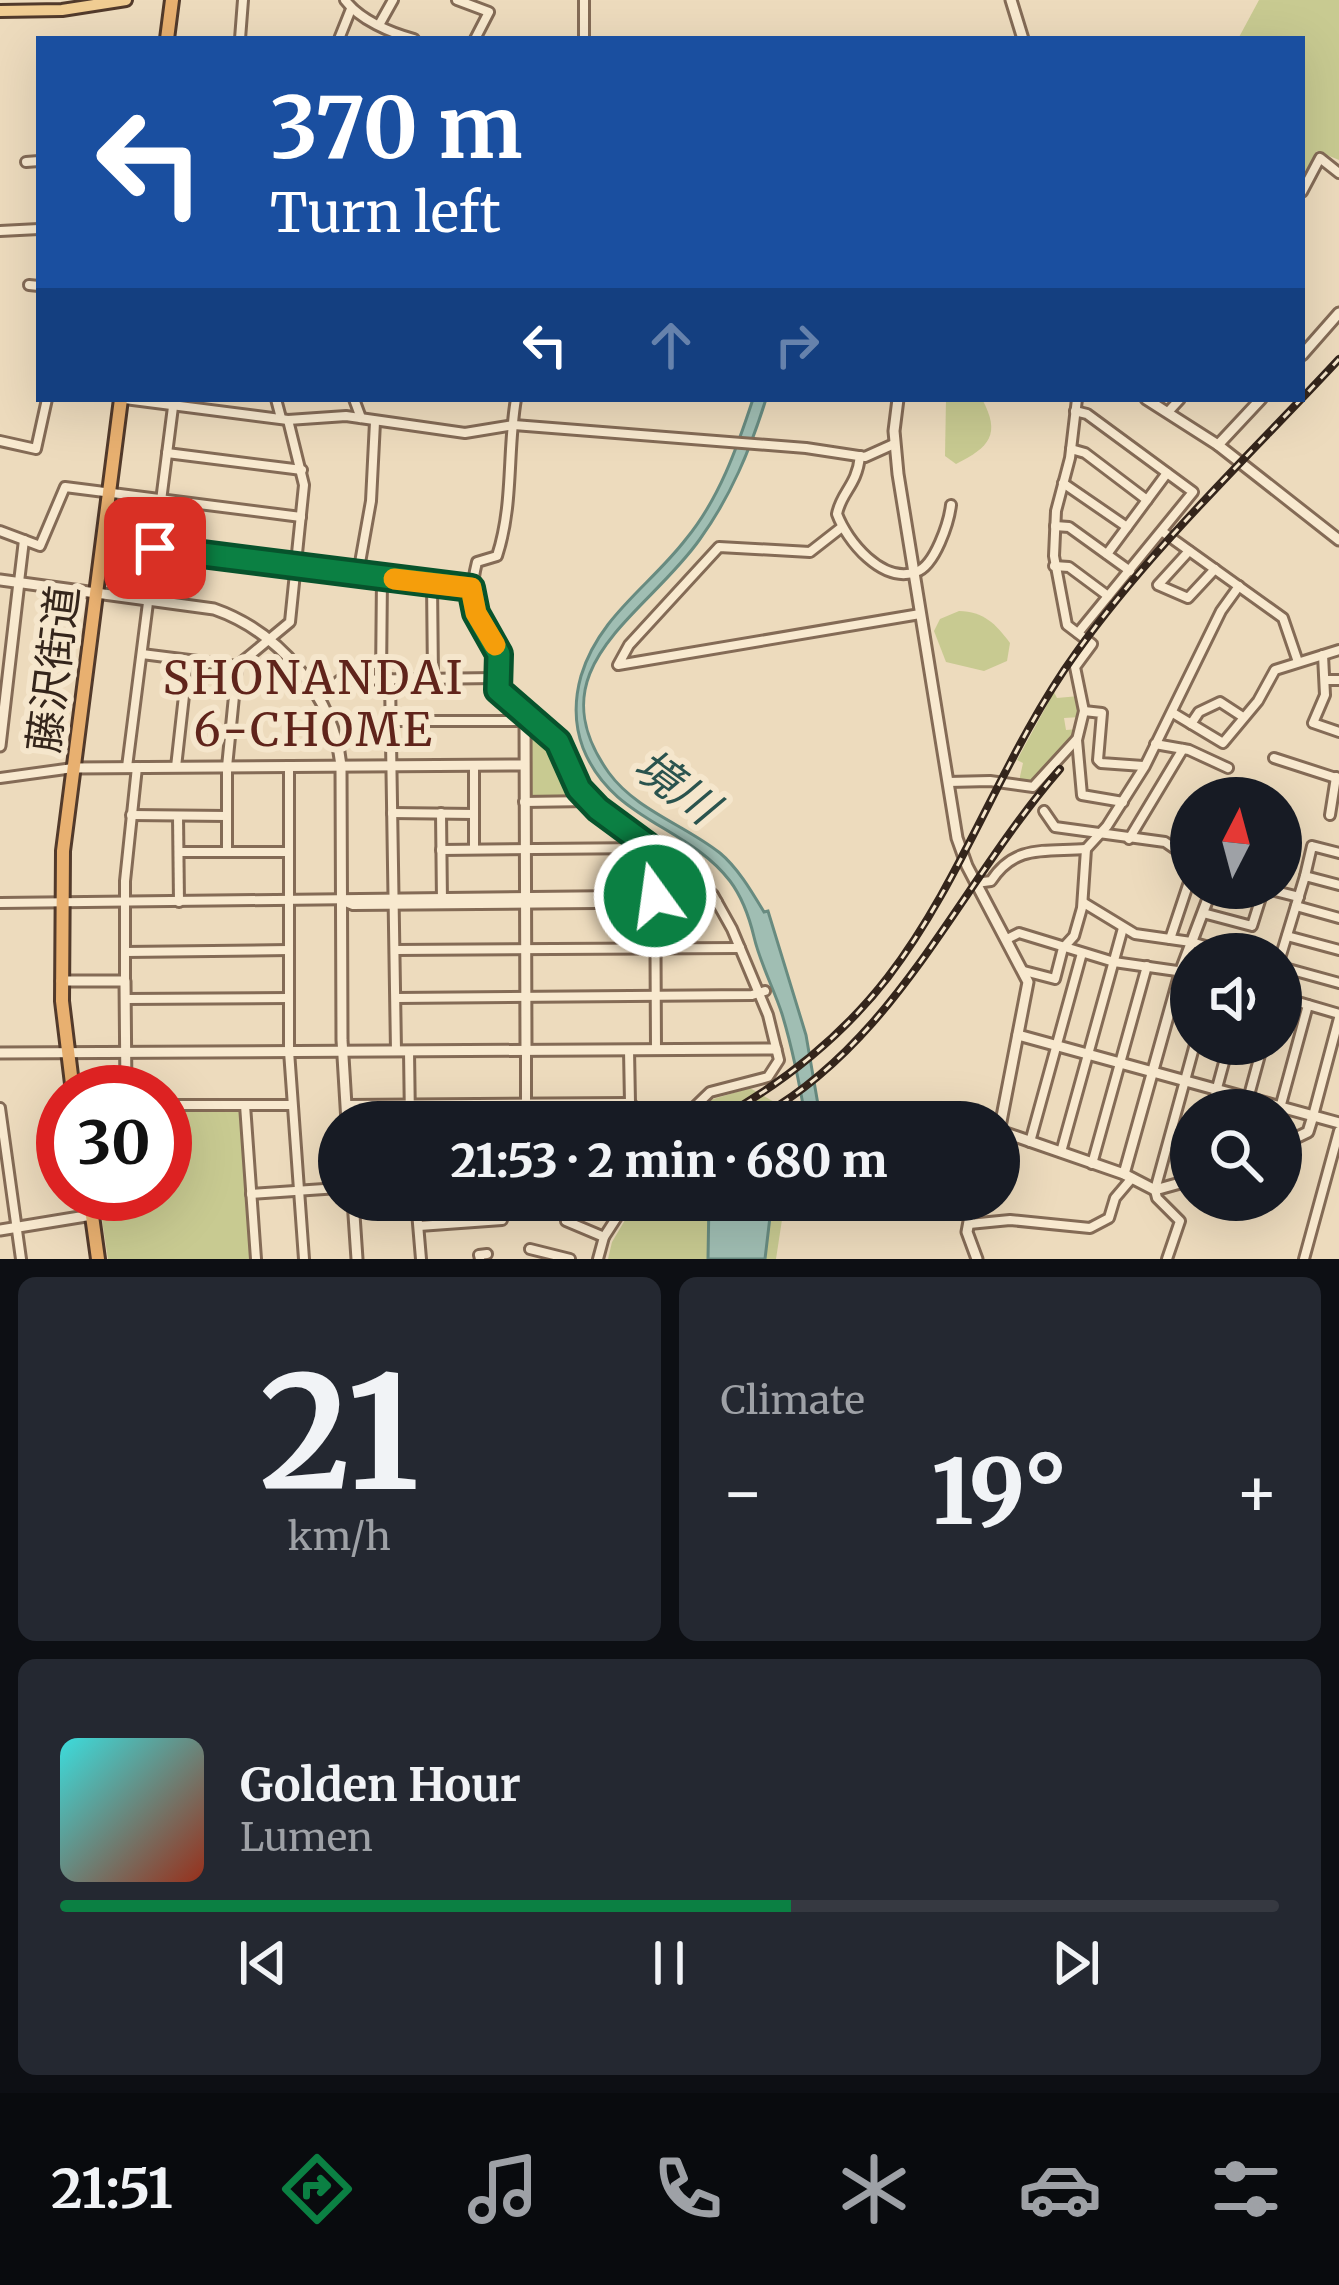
<!DOCTYPE html>
<html lang="en">
<head>
<meta charset="utf-8">
<style>
	body { margin:0; font-family:Merriweather,"Noto Sans JP",serif; background:#242831; color:#f1f3f6; height:100vh; display:flex; flex-direction:column; font-size:45px; white-space:nowrap }
	* { box-sizing:border-box; margin:0 }
	p { font-size:39px; color:#9ea1a6 }
	.icon { flex:none; width:66px; height:66px; fill:none; stroke:currentColor; stroke-width:2; stroke-linecap:round; stroke-linejoin:round }
	.map { position:relative; height:1259px; overflow:hidden }
	.side { display:flex; flex-direction:column; gap:18px; padding:18px; background:#0d0f14; flex:1 }
	.side>* { flex:none }
	.top-card { position:absolute; left:36px; top:36px; width:1269px; height:366px; border-radius:0px; box-shadow:0 12px 48px #0002; background:#1a4fa0; color:#fff; overflow:hidden }
	.needle { width:78px; rotate:6deg }
	.buttons { position:absolute; left:1170px; top:777px; display:grid; gap:24px }
	.buttons a { display:grid; place-items:center; width:132px; height:132px; border-radius:50%; background:#171b24; box-shadow:0 12px 48px #0002; font-size:60px }
	.speed { position:absolute; left:36px; top:1065px; display:flex; gap:24px; font-size:60px; font-weight:700; text-align:center }
	.speed>* { display:grid; place-content:center; width:156px; height:156px; border-radius:50%; background:#171b24; box-shadow:0 12px 48px #0002; line-height:1 }
	.speed .limit { border:18px solid #d22; background:#fff; color:#111 }
	.pin { position:absolute; display:grid; place-items:center; width:102px; height:102px; color:#fff; margin:-51px; border-radius:24px; box-shadow:0 6px 18px #0006 }
	.me { position:absolute; width:132px; margin:-66px; rotate:346deg; stroke-linejoin:round; filter:drop-shadow(0 0 9px #0008) }
	.turn { display:flex; align-items:center; gap:42px; height:252px; padding:0 36px; font-size:54px }
	.turn .icon { width:156px; height:156px; stroke-width:2.5 }
	.turn b { display:block; font-size:84px; line-height:102px }
	.lanes { display:flex; align-items:center; height:114px; padding:0 36px; background:#0003; justify-content:center; gap:60px; direction:ltr }
	.lanes .off { opacity:.35 }
	.big { font-size:90px; font-weight:800; line-height:1.1 }
	.side .card { flex:1; display:flex; flex-direction:column; justify-content:center; gap:18px; min-width:0; padding:0 42px; border-radius:18px; background:#242831 }
	.side .dial { align-items:center; gap:0 }
	.dial b { font-size:156px; line-height:1 }
	.song { display:flex; align-items:center; gap:36px }
	.cover { width:144px; height:144px; border-radius:18px; background:linear-gradient(135deg,hsl(180 70% 55%),hsl(10 70% 35%)) }
	.played { height:12px; border-radius:6px; background:linear-gradient(90deg,#0b8043 60%,#363941 60%) }
	.keys { display:flex; justify-content:space-around; direction:ltr }
	.heat { display:flex; justify-content:space-between; align-items:center; font-size:66px; direction:ltr }
	.side .tiles { flex:1; display:grid; gap:18px; grid-template-columns:1fr 1fr }
	.card:last-child { grid-column:span 2 }
	.trip { position:absolute; left:318px; top:1101px; width:702px; height:120px; border-radius:60px; background:#171b24; box-shadow:0 12px 48px #0002; font-weight:800; line-height:120px; text-align:center }
	.tabs { display:flex; height:192px; justify-content:space-around; align-items:center; background:#090b0e; color:#9ea1a6 }
	.tabs .icon { width:84px; height:84px }
	.tabs .active { color:#0b8043 }
	.tabs b { font-size:54px; color:#f1f3f6 }
	.map>svg:first-child { display:block }
	.green { fill:#c8ca91 }
	.water { fill:#a0beb3; stroke:#688b80; stroke-width:3 }
	.lines { fill:none; stroke-linecap:round; stroke-linejoin:round }
	.minor-casing { stroke:#846b56; stroke-width:14 }
	.tertiary-casing { stroke:#846b56; stroke-width:15 }
	.primary-casing { stroke:#523a2b; stroke-width:16 }
	.trunk-casing { stroke:#523a2b; stroke-width:18 }
	.minor { stroke:#f8e9cf; stroke-width:8 }
	.tertiary { stroke:#f8e9cf; stroke-width:9 }
	.primary { stroke:#f1cd93; stroke-width:10 }
	.trunk { stroke:#e8b070; stroke-width:12 }
	.rail-casing { stroke:#34251b; stroke-width:8 }
	.rail { stroke:#f5e6cc; stroke-width:3; stroke-dasharray:9; stroke-linecap:butt }
	.route-casing { stroke:#07532c; stroke-width:30 }
	.route { stroke:#0b8043; stroke-width:21 }
	.slow { stroke:#f59e0b; stroke-width:21 }
	.labels { text-anchor:middle; dominant-baseline:central; stroke-width:12; stroke-linejoin:round; paint-order:stroke }
	.street-label { font-size:42px; fill:#34251b; stroke:#f5e6cc }
	.neighbourhood-label { font-size:45px; letter-spacing:3px; fill:#60241b; stroke:#f5e6cc }
	.water-label { font-size:45px; font-style:italic; fill:#2a534e; stroke:#f5e6cc }
</style>
</head>
<body>
<div class="map">
<svg width="1339" height="1259" viewBox="0 0 1339 1259">
	<rect width="100%" height="100%" fill="#eddbbd"/>
	<g class="green">
		<polygon points="1259,0 1339,0 1339,160 1317,151 1302,179 1302,39 1238,39"/>
		<path d="M946 399H982C1001 434 990 447 956 464L945 456Z"/>
		<path d="M959 611C984 612 995 623 1010 643L1007 661 984 671 946 662 934 631 940 619Z"/>
		<polygon points="1054,692 1057,698 1079,696 1081,717 1064,718 1066,730 1079,729 1032,784 1019,781 1023,763 1017,760"/>
		<path d="M529 722C556 741 560 773 581 797L529 798Z"/>
		<polygon points="750,1088 776,1103 783,1122 688,1122 710,1100"/>
		<polygon points="240,1108 254,1259 108,1259 98,1194 165,1194 165,1109"/>
		<polygon points="637,1200 785,1200 776,1259 608,1259 612,1242"/>
	</g>
	<g class="water">
		<path d="M753 399H766C750 450 731 496 700 539 646 616 533 667 609 773 636 810 685 825 720 853 738 868 752 892 764 912L768 911 806 1035 821 1122H806C800 1086 793 1050 782 1014 774 989 760 963 754 937 749 916 742 897 730 881 687 825 612 821 583 748 574 724 574 701 581 676 599 616 650 586 686 539 719 499 737 448 753 399Z"/>
		<polygon points="709,1200 772,1200 765,1259 708,1259"/>
	</g>
	<g class="lines">
		<defs>
			<g id="minor">
				<path d="M345 0C360 20 391 33 414 39"/>
				<polyline points="457,0 489,12 475,39"/>
				<polyline points="584,0 584,39"/>
				<polyline points="379,25 393,0"/>
				<polyline points="240,39 243,0"/>
				<polyline points="339,39 351,9"/>
				<polyline points="26,162 39,161"/>
				<polyline points="1302,192 1320,158 1339,173"/>
				<polyline points="0,231 39,229"/>
				<polyline points="29,285 39,286"/>
				<polyline points="125,399 288,420 346,416 465,433 514,425 806,448 865,457 894,444"/>
				<polyline points="276,399 281,418"/>
				<polyline points="354,399 361,418"/>
				<path d="M516 399C507 451 514 504 497 556L477 562C462 623 489 608 498 652 501 664 496 677 498 690L558 742 579 789 598 809 685 869 713 895 732 929 768 1015 779 1060 768 1077 710 1092 679 1122"/>
				<polyline points="1077,399 1070,458 1056,511 1054,556 1067,625 1092,644 1075,667 1084,711 1077,740 1082,795 1123,802"/>
				<polyline points="1075,411 1087,414 1193,492 1078,633"/>
				<polyline points="1168,412 1180,399"/>
				<polyline points="0,441 36,449 47,399"/>
				<polyline points="1071,449 1085,453 1147,500"/>
				<polyline points="167,453 302,470"/>
				<path d="M860 456C857 486 841 492 837 514 847 541 882 584 916 572 935 566 949 522 951 505"/>
				<polyline points="1063,483 1127,527"/>
				<polyline points="1055,526 1069,527 1130,571"/>
				<polyline points="842,527 810,552 719,547 629,645 618,665 920,614"/>
				<polyline points="0,531 40,546 65,487 301,517"/>
				<polyline points="1163,532 1283,618 1298,662"/>
				<polyline points="155,548 471,588"/>
				<polyline points="1189,551 1158,585 1188,598 1215,569"/>
				<polyline points="1107,554 1167,473"/>
				<polyline points="1054,566 1069,567 1108,596"/>
				<polyline points="358,574 371,501 375,422"/>
				<polyline points="19,582 24,540"/>
				<polyline points="432,583 433,678"/>
				<polyline points="142,654 237,666"/>
				<polyline points="1323,655 1325,695 1313,723 1339,732"/>
				<polyline points="381,679 382,577"/>
				<polyline points="390,679 396,1051"/>
				<polyline points="1327,680 1339,680"/>
				<polyline points="320,698 340,680 496,678"/>
				<polyline points="1084,711 1102,713 1098,760 1101,763 1143,766"/>
				<polyline points="1173,713 1223,743 1258,701 1275,670 1339,650"/>
				<polyline points="391,721 525,721"/>
				<polyline points="1191,724 1199,712 1220,702 1243,717"/>
				<polyline points="1155,744 1189,750 1228,768"/>
				<polyline points="1274,758 1339,779"/>
				<polyline points="289,766 289,1051 304,1259"/>
				<polyline points="474,766 474,849"/>
				<polyline points="127,767 174,399"/>
				<polyline points="176,767 188,660"/>
				<polyline points="0,778 73,768"/>
				<polyline points="948,782 990,781 1033,787 1076,740"/>
				<polyline points="524,802 589,801"/>
				<polyline points="1044,811 1055,827 1165,842 1191,860"/>
				<polyline points="392,813 474,814"/>
				<polyline points="441,813 442,902"/>
				<polyline points="131,815 227,816"/>
				<polyline points="1330,815 1336,777"/>
				<polyline points="178,816 179,902"/>
				<polyline points="1129,839 1183,749"/>
				<polyline points="441,850 650,848"/>
				<polyline points="179,852 289,852"/>
				<polyline points="227,852 227,767 237,666 290,622 304,485 288,420"/>
				<polyline points="655,853 656,1049"/>
				<polyline points="1305,876 1312,846 1339,853"/>
				<path d="M976 883 991 881C1015 844 1045 852 1086 849"/>
				<polyline points="1263,888 1299,897"/>
				<polyline points="343,901 353,905 717,902"/>
				<polyline points="0,903 711,895"/>
				<polyline points="1084,903 1135,934 1191,942 1234,954"/>
				<polyline points="1296,906 1339,918"/>
				<polyline points="1203,913 1252,926 1264,888"/>
				<polyline points="1287,936 1339,950"/>
				<polyline points="1007,939 1019,933 1114,962 1191,973"/>
				<polyline points="1170,939 1191,876"/>
				<polyline points="395,950 740,948"/>
				<polyline points="125,952 289,950"/>
				<polyline points="1281,955 1305,876 1339,885"/>
				<polyline points="1281,967 1339,983"/>
				<polyline points="1024,971 1055,979 1063,948 1074,936 1082,908 1086,849 1107,826 1145,766 1221,611 1239,586"/>
				<polyline points="125,981 125,881 137,767"/>
				<polyline points="1281,997 1339,1014"/>
				<polyline points="396,998 752,995 765,991"/>
				<polyline points="125,999 289,998"/>
				<polyline points="526,1050 526,1103"/>
				<polyline points="629,1050 630,1103"/>
				<polyline points="409,1051 410,1122"/>
				<polyline points="475,1104 475,1122"/>
				<polyline points="165,1105 292,1105"/>
				<polyline points="245,1105 256,1259"/>
				<polyline points="346,1105 630,1103 649,1122"/>
				<polyline points="0,1108 21,1259"/>
				<polyline points="1280,1108 1308,1005"/>
				<polyline points="1211,1110 1229,1044"/>
				<polyline points="1245,1110 1263,1044"/>
				<polyline points="1313,1116 1339,1018"/>
				<polyline points="1030,1142 1082,953"/>
				<polyline points="1061,1152 1123,928"/>
				<polyline points="1092,1164 1147,966"/>
				<polyline points="251,1194 339,1188"/>
				<polyline points="416,1200 421,1259"/>
				<polyline points="527,1213 542,1211"/>
				<polyline points="566,1221 604,1237"/>
				<polyline points="969,1224 1010,1220 1090,1228 1109,1218 1115,1198 1132,1178"/>
				<polyline points="419,1226 502,1220 500,1200"/>
				<polyline points="530,1249 570,1259"/>
				<polyline points="480,1259 479,1255 487,1254"/>
				<polyline points="598,1259 604,1237 628,1200"/>
				<polyline points="1167,1259 1180,1221 1157,1198 1155,1190 1195,1044"/>
				<polyline points="1304,1259 1339,1131"/>
			</g>
			<g id="tertiary">
				<polyline points="1011,0 1023,39"/>
				<polyline points="1302,355 1339,313"/>
				<polyline points="898,399 894,431 898,474 957,838 967,866 1028,982 999,1132"/>
				<polyline points="1146,399 1218,445 1339,540"/>
				<polyline points="1218,445 1261,399"/>
				<path d="M0 580 214 609C280 632 334 697 341 766L342 1040 347 1122"/>
				<polyline points="525,714 526,1050"/>
				<polyline points="0,746 19,582"/>
				<polyline points="73,768 524,765"/>
				<polyline points="61,981 125,981 126,1092"/>
				<polyline points="1018,1035 1339,1123"/>
				<polyline points="0,1053 776,1049"/>
				<polyline points="1000,1131 1124,1174 1155,1190 1191,1180"/>
				<polyline points="1281,1145 1308,1132 1313,1116"/>
				<polyline points="1124,1174 1181,970 1212,888"/>
				<polyline points="353,1200 357,1259"/>
				<polyline points="973,1200 967,1232 977,1259"/>
				<polyline points="0,1230 92,1215"/>
			</g>
			<polyline id="primary" points="0,11 62,10 126,0"/>
			<g id="trunk">
				<polyline points="167,39 172,0"/>
				<polyline points="73,1092 62,1001 63,851 121,399"/>
				<polyline points="89,1194 98,1259"/>
			</g>
		</defs>
		<use href="#minor" class="minor-casing"/>
		<use href="#tertiary" class="tertiary-casing"/>
		<use href="#primary" class="primary-casing"/>
		<use href="#trunk" class="trunk-casing"/>
		<use href="#minor" class="minor"/>
		<use href="#tertiary" class="tertiary"/>
		<use href="#primary" class="primary"/>
		<use href="#trunk" class="trunk"/>
		<defs>
			<g id="rail">
				<path d="M713 1122C781 1085 840 1039 888 977 964 878 1003 754 1076 653 1151 548 1251 454 1339 359"/>
				<path d="M750 1122C895 1047 957 887 1060 769"/>
			</g>
		</defs>
		<use href="#rail" class="rail-casing"/>
		<use href="#rail" class="rail"/>
	</g>
	<g class="lines">
		<defs>
			<polyline id="route" points="155,548 471,588 476,613 499,654 498,690 558,742 579,789 598,809 655,851 655,896"/>
		</defs>
		<use href="#route" class="route-casing"/>
		<use href="#route" class="route"/>
		<polyline class="slow" points="394,579 471,588 476,613 495,645"/>
	</g>
	<g class="labels">
		<g class="street-label">
			<text transform="translate(53 669) rotate(-83)">藤沢街道</text>
		</g>
		<g class="neighbourhood-label">
			<text x="314" y="678">SHONANDAI<tspan x="314" dy="52">6-CHOME</tspan></text>
		</g>
		<g class="water-label">
			<text transform="translate(676 786) rotate(36)">境川</text>
		</g>
	</g>
</svg>
<div class="buttons">
<a><svg class="needle" viewBox="-14 -14 28 28"><path d="M0-13l5 13h-10z" fill="#e53935"/><path d="M0 13l5-13h-10z" fill="#9ea1a6"/></svg></a>
<a><svg class="icon" aria-label="sound" viewBox="0 0 24 24"><path d="M4 9h4l5-4v14l-5-4H4zM17 9q2 3 0 6"/></svg></a>
<a><svg class="icon" aria-label="search" viewBox="0 0 24 24"><circle cx="10" cy="10" r="6"/><path d="M15 15l6 6"/></svg></a>
</div>
<div class="speed"><div class="limit">30</div></div>
<div class="pin" style="left:155px;top:548px;background:#d93025"><svg class="icon" aria-label="arrive" viewBox="0 0 24 24"><path d="M6 21V4h12l-3 4 3 4H6"/></svg></div>
<svg class="me" style="left:655px;top:896px" viewBox="-20 -20 40 40"><circle r="17" fill="#0b8043" stroke="#fff" stroke-width="3"/><path d="M0-11L8 9 0 5-8 9z" fill="#fff"/></svg>
<div class="trip">21:53 · 2 min · 680 m</div>
<div class="top-card">
<div class="turn"><svg class="icon" aria-label="left" viewBox="0 0 24 24"><path d="M17 20v-9H6M10 6l-5 5 5 5"/></svg><div><b>370 m</b>Turn left</div></div>
<div class="lanes"><svg class="icon" aria-label="left" viewBox="0 0 24 24"><path d="M17 20v-9H6M10 6l-5 5 5 5"/></svg><svg class="icon off" aria-label="ahead" viewBox="0 0 24 24"><path d="M12 20V5M6 11l6-6 6 6"/></svg><svg class="icon off" aria-label="right" viewBox="0 0 24 24"><path d="M7 20v-9h11M14 6l5 5-5 5"/></svg></div>
</div>
</div>
<section class="side">
<div class="tiles">
<div class="card dial"><b>21</b><p>km/h</p></div>
<div class="card"><p>Climate</p>
<div class="heat"><a>−</a><b class="big">19°</b><a>+</a></div>
</div>
<div class="card">
<div class="song"><i class="cover"></i><div><b>Golden Hour</b><p>Lumen</p></div></div>
<div class="played"></div>
<div class="keys"><svg class="icon" aria-label="previous" viewBox="0 0 24 24"><path d="M18 5L8 12l10 7zM5 5v14"/></svg><svg class="icon" aria-label="pause" viewBox="0 0 24 24"><path d="M8 5v14M16 5v14"/></svg><svg class="icon" aria-label="next" viewBox="0 0 24 24"><path d="M6 5l10 7-10 7zM19 5v14"/></svg></div>
</div>
</div>
</section>
<nav class="tabs">
<b>21:51</b>
<svg class="icon active" aria-label="directions" viewBox="0 0 24 24"><path d="M12 3l9 9-9 9-9-9zM9 14v-3h6M13 9l2 2-2 2"/></svg>
<svg class="icon" aria-label="music" viewBox="0 0 24 24"><path d="M9 18V5l10-2v13"/><circle cx="6" cy="18" r="3"/><circle cx="16" cy="16" r="3"/></svg>
<svg class="icon" aria-label="phone" viewBox="0 0 24 24"><path d="M5 4h4l2 5-3 2q2 4 5 5l2-3 5 2v4C11 20 4 13 5 4z"/></svg>
<svg class="icon" aria-label="climate" viewBox="0 0 24 24"><path d="M12 3v18M4 7l16 10M4 17L20 7"/></svg>
<svg class="icon" aria-label="car" viewBox="0 0 24 24"><path d="M5 17H2v-5l4-1 3-4h7l3 4 3 1v5h-3M9 17h6M6 11h13"/><circle cx="7" cy="17" r="2"/><circle cx="17" cy="17" r="2"/></svg>
<svg class="icon" aria-label="filters" viewBox="0 0 24 24"><path d="M4 7h16M4 17h16"/><circle cx="9" cy="7" r="2"/><circle cx="15" cy="17" r="2"/></svg>
</nav>
</body>
</html>
